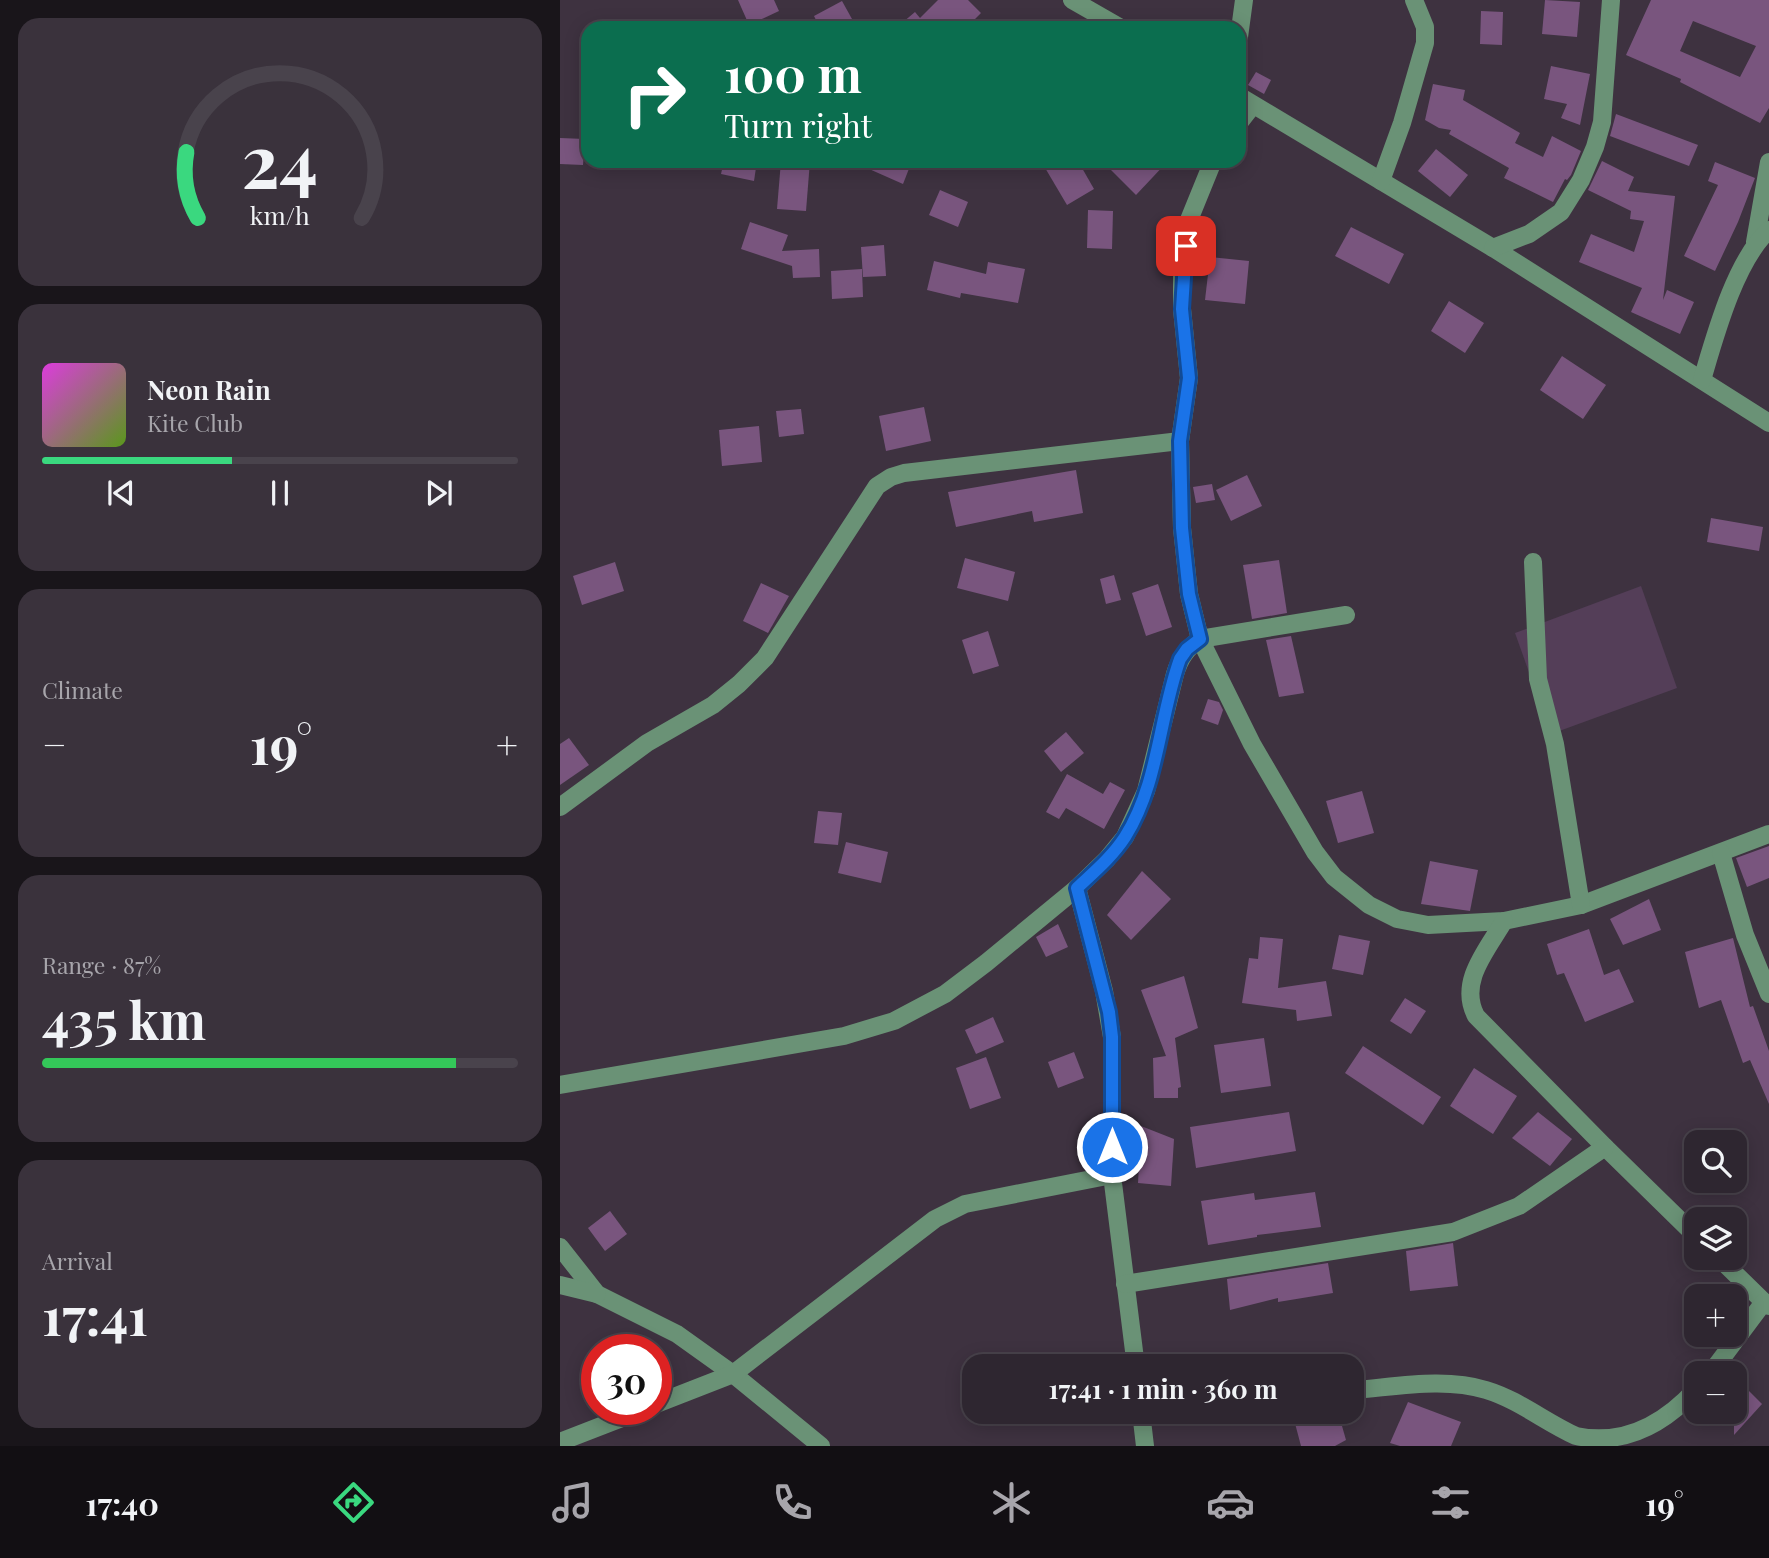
<!DOCTYPE html>
<html lang="en">
<head>
<meta charset="utf-8">
<style>
	body { margin:0; font-family:"Playfair Display",serif; background:#3a323c; color:#f1f3f6; height:100vh; display:flex; flex-direction:column; font-size:26px; white-space:nowrap }
	* { box-sizing:border-box; margin:0 }
	p { font-size:23px; color:#a7a5ab }
	.icon { flex:none; width:38px; height:38px; fill:none; stroke:currentColor; stroke-width:2; stroke-linecap:round; stroke-linejoin:round }
	.map { position:relative; flex:1; overflow:hidden }
	.details { display:flex; flex-direction:column; gap:18px; padding:18px; background:#19151a; width:560px }
	.details>* { flex:none }
	.guide { position:absolute; left:21px; top:21px; width:665px; height:147px; border-radius:21px; box-shadow:0 4px 18px #0003,0 0 0 2px #49434c; background:#0b6e4f; color:#fff; overflow:hidden }
	.buttons { position:absolute; left:1124px; top:1130px; display:grid; gap:14px }
	.buttons a { display:grid; place-items:center; width:63px; height:63px; border-radius:14px; background:#2e2630; box-shadow:0 4px 18px #0003,0 0 0 2px #49434c; font-size:35px }
	.speed { position:absolute; left:21px; top:1334px; display:flex; gap:14px; font-size:35px; font-weight:700; text-align:center }
	.speed>* { display:grid; place-content:center; width:91px; height:91px; border-radius:50%; background:#2e2630; box-shadow:0 4px 18px #0003,0 0 0 2px #49434c; line-height:1 }
	.speed .limit { border:10px solid #d22; background:#fff; color:#111 }
	.pin { position:absolute; display:grid; place-items:center; width:60px; height:60px; color:#fff; margin:-30px; border-radius:14px; box-shadow:0 4px 10px #0006 }
	.me { position:absolute; width:77px; margin:-38px; rotate:0deg; stroke-linejoin:round; filter:drop-shadow(0 0 5px #0008) }
	.turn { display:flex; align-items:center; gap:24px; height:147px; padding:0 28px; font-size:32px }
	.turn .icon { width:91px; height:91px; stroke-width:2.5 }
	.turn b { display:block; font-size:49px; line-height:60px }
	.big { font-size:52px; font-weight:700; line-height:1.1 }
	.details .widget { flex:1; display:flex; flex-direction:column; justify-content:center; gap:10px; min-width:0; padding:0 24px; border-radius:21px; background:#3a323c }
	.details .dial { align-items:center; gap:0 }
	.dial svg { height:182px; overflow:visible; fill:none; stroke:#49434c; stroke-width:7; stroke-linecap:round; text-anchor:middle }
	.dial text { fill:#f1f3f6; stroke:none }
	.song { display:flex; align-items:center; gap:21px }
	.cover { width:84px; height:84px; border-radius:10px; background:linear-gradient(135deg,hsl(300 70% 55%),hsl(90 70% 35%)) }
	.played { height:7px; border-radius:4px; background:linear-gradient(90deg,#3ad87f 40%,#49434c 40%) }
	.keys { display:flex; justify-content:space-around; direction:ltr }
	.heat { display:flex; justify-content:space-between; align-items:center; font-size:38px; direction:ltr }
	.charge { height:10px; border-radius:5px; background:linear-gradient(90deg,#34c759 87%,#49434c 0) }
	.trip { position:absolute; left:402px; top:1354px; width:402px; height:70px; border-radius:21px; background:#2e2630; box-shadow:0 4px 18px #0003,0 0 0 2px #49434c; font-weight:700; line-height:70px; text-align:center }
	.dock { display:flex; height:112px; justify-content:space-around; align-items:center; background:#120f13; color:#a7a5ab }
	.dock .icon { width:49px; height:49px }
	.dock .selected { color:#3ad87f }
	.dock b { font-size:32px; color:#f1f3f6 }
	main { display:flex; flex:1; min-height:0 }
	.map>svg:first-child { display:block }
	.green { fill:#543e58 }
	.building { fill:#79557e; fill-rule:evenodd }
	.lines { fill:none; stroke-linecap:round; stroke-linejoin:round }
	.minor { stroke:#6a9276; stroke-width:18 }
	.route-casing { stroke:#114b97; stroke-width:18 }
	.route { stroke:#1a73e8; stroke-width:12 }
</style>
</head>
<body>
<main>
<section class="details">
<div class="widget dial"><svg viewBox="0 0 100 80">
<path d="M14 69A42 42 0 1 1 86 69"/>
<path d="M14 69A42 42 0 0 1 9 40" stroke="#3ad87f"/>
<text x="50" y="56" font-size="32" font-weight="700">24</text>
<text x="50" y="72" font-size="11">km/h</text>
</svg></div>
<div class="widget">
<div class="song"><i class="cover"></i><div><b>Neon Rain</b><p>Kite Club</p></div></div>
<div class="played"></div>
<div class="keys"><svg class="icon" aria-label="previous" viewBox="0 0 24 24"><path d="M18 5L8 12l10 7zM5 5v14"/></svg><svg class="icon" aria-label="pause" viewBox="0 0 24 24"><path d="M8 5v14M16 5v14"/></svg><svg class="icon" aria-label="next" viewBox="0 0 24 24"><path d="M6 5l10 7-10 7zM19 5v14"/></svg></div>
</div>
<div class="widget"><p>Climate</p>
<div class="heat"><a>−</a><b class="big">19°</b><a>+</a></div>
</div>
<div class="widget"><p>Range · 87%</p><b class="big">435 km</b><div class="charge"></div></div>
<div class="widget"><p>Arrival</p><b class="big">17:41</b></div>
</section>
<div class="map">
<svg width="1209" height="1446" viewBox="0 0 1209 1446">
	<rect width="100%" height="100%" fill="#3e3240"/>
	<polygon class="green" points="1081,586 1117,688 991,734 955,633"/>
	<g class="building">
		<polygon points="178,0 214,0 219,11 189,25"/>
		<polygon points="378,0 408,0 421,13 406,28 336,28 355,12 360,18"/>
		<polygon points="985,0 1020,2 1017,37 982,34"/>
		<path d="M1091 0H1209V108L1200 123 1120 82 1121 79 1066 55ZM1133 21 1196 46 1180 77 1120 51Z"/>
		<polygon points="282,1 297,28 260,28 254,16"/>
		<polygon points="921,11 943,12 942,45 920,44"/>
		<polygon points="991,66 1030,74 1020,125 1001,118 1007,104 984,99"/>
		<polygon points="696,72 711,80 704,94 688,85"/>
		<polygon points="873,84 905,90 903,100 960,133 955,143 983,157 992,136 1021,151 1011,175 1007,180 1005,179 993,202 944,178 949,168 889,134 891,130 879,128 865,120"/>
		<polygon points="1056,114 1138,145 1129,166 1050,136"/>
		<polygon points="0,138 25,139 23,165 0,164"/>
		<polygon points="876,149 908,175 890,197 858,171"/>
		<polygon points="164,161 197,161 194,181 161,174"/>
		<polygon points="221,161 250,161 246,211 217,209"/>
		<polygon points="291,161 352,161 343,184"/>
		<polygon points="481,161 518,161 534,189 507,205"/>
		<polygon points="542,161 608,161 576,195"/>
		<polygon points="1042,161 1074,177 1068,191 1115,196 1103,300 1107,290 1134,302 1120,334 1071,312 1082,288 1019,262 1031,234 1074,252 1084,221 1070,219 1071,211 1028,190"/>
		<polygon points="1155,162 1195,178 1178,222 1155,271 1124,256 1158,185 1148,181"/>
		<polygon points="380,190 408,202 398,227 369,215"/>
		<polygon points="528,210 553,211 552,249 527,248"/>
		<polygon points="190,222 228,235 222,251 259,249 260,277 233,278 232,266 181,249"/>
		<polygon points="791,227 844,254 829,284 775,256"/>
		<polygon points="324,245 326,276 303,277 301,247"/>
		<polygon points="650,257 689,261 685,304 645,300"/>
		<polygon points="374,261 426,274 428,262 465,269 458,303 401,293 400,298 367,290"/>
		<polygon points="302,269 303,297 272,299 271,271"/>
		<polygon points="889,301 924,323 905,353 871,331"/>
		<polygon points="1002,356 1046,385 1023,419 980,390"/>
		<polygon points="364,407 371,441 326,451 319,416"/>
		<polygon points="241,409 244,434 219,437 216,411"/>
		<polygon points="199,426 202,462 162,466 159,430"/>
		<polygon points="516,470 523,513 474,522 472,511 396,527 388,492"/>
		<polygon points="687,475 702,506 671,521 656,490"/>
		<polygon points="652,484 655,500 636,503 633,487"/>
		<polygon points="1151,518 1203,527 1199,551 1147,542"/>
		<polygon points="405,558 455,572 448,601 397,588"/>
		<polygon points="719,560 727,613 692,619 683,565"/>
		<polygon points="55,562 64,591 22,605 13,576"/>
		<polygon points="554,575 561,600 546,604 540,579"/>
		<polygon points="201,583 229,596 208,633 183,621"/>
		<polygon points="598,584 612,627 586,636 572,593"/>
		<polygon points="428,631 439,666 413,674 402,640"/>
		<polygon points="731,636 744,693 719,697 706,640"/>
		<polygon points="648,699 659,702 663,710 658,725 641,719"/>
		<polygon points="506,732 524,753 501,772 484,751"/>
		<polygon points="9,738 29,765 0,785 0,744"/>
		<polygon points="507,774 543,794 550,782 565,790 544,829 506,808 499,819 486,812"/>
		<polygon points="802,791 814,833 778,843 766,801"/>
		<polygon points="258,811 282,813 278,845 254,843"/>
		<polygon points="286,842 328,852 321,883 278,873"/>
		<polygon points="1209,846 1209,878 1187,887 1176,858"/>
		<polygon points="870,861 918,870 910,911 861,904"/>
		<polygon points="582,871 611,899 571,940 547,915"/>
		<polygon points="1089,899 1101,930 1063,945 1050,919"/>
		<polygon points="498,924 508,947 486,957 476,937"/>
		<polygon points="1029,929 1044,975 1059,969 1074,1002 1025,1022 1004,973 997,975 987,944"/>
		<polygon points="779,935 810,941 803,975 772,969"/>
		<polygon points="700,937 723,939 718,988 766,981 772,1016 737,1021 736,1010 682,1003 689,958 698,959"/>
		<polygon points="1173,938 1190,1007 1193,1006 1209,1051 1209,1104 1190,1060 1183,1063 1161,1000 1139,1008 1125,952"/>
		<polygon points="624,976 638,1028 615,1038 621,1087 618,1088 618,1098 594,1098 593,1058 606,1056 581,990"/>
		<polygon points="845,998 866,1011 851,1034 830,1021"/>
		<polygon points="433,1017 444,1042 416,1054 405,1030"/>
		<polygon points="704,1038 711,1086 661,1093 654,1045"/>
		<polygon points="803,1046 881,1097 863,1125 785,1073"/>
		<polygon points="514,1052 524,1078 498,1088 488,1062"/>
		<polygon points="426,1057 441,1098 410,1109 396,1068"/>
		<polygon points="914,1068 957,1096 933,1134 890,1106"/>
		<polygon points="729,1112 736,1151 636,1168 630,1127"/>
		<polygon points="978,1112 1012,1139 990,1166 952,1138"/>
		<polygon points="581,1126 614,1139 611,1186 578,1183"/>
		<polygon points="755,1192 761,1227 697,1235 697,1237 648,1245 641,1201 694,1193 695,1200"/>
		<polygon points="50,1211 67,1234 45,1251 28,1228"/>
		<polygon points="893,1243 898,1286 850,1291 846,1251"/>
		<polygon points="768,1263 773,1293 718,1302 718,1298 670,1310 667,1279"/>
		<polygon points="1174,1376 1202,1404 1174,1435"/>
		<polygon points="848,1402 901,1422 891,1446 840,1446 830,1443"/>
		<polygon points="732,1412 778,1412 786,1440 775,1446 741,1446"/>
	</g>
	<g class="lines">
		<g class="minor">
			<polyline points="512,0 561,28"/>
			<polyline points="679,37 684,0"/>
			<polyline points="679,96 933,248 1209,423"/>
			<polyline points="679,123 693,105"/>
			<polyline points="653,161 629,220 622,273 622,309 629,378 620,441 622,528 629,594 640,639 692,744 755,852 774,877 809,905 837,919 868,925 944,921 1021,905 1209,834"/>
			<polyline points="821,181 842,123 865,43 865,27 854,0"/>
			<polyline points="1195,242 1209,162"/>
			<polyline points="933,248 969,234 1001,212 1021,180 1035,147 1042,122 1051,0"/>
			<path d="M1142 380C1155 336 1175 261 1209 230"/>
			<polyline points="973,562 978,679 995,744 1021,905"/>
			<polyline points="0,807 87,743 153,705 179,684 205,658 317,486 331,477 344,473 620,441"/>
			<polyline points="1161,853 1185,935 1209,994"/>
			<polyline points="517,888 544,991 552,1037 552,1175 576,1367"/>
			<path d="M944 921C927 950 898 982 916 1016L1045 1147 1136 1236"/>
			<path d="M0 1085 284 1036 334 1021 385 994 426 963 517 888 547 859 565 837 586 791 615 674C620 658 626 649 640 639L786 615"/>
			<polyline points="0,1247 37,1294 117,1334 173,1374 261,1446"/>
			<polyline points="1159,1258 1204,1302"/>
			<polyline points="565,1284 893,1232 959,1206 1045,1147"/>
			<polyline points="0,1285 37,1294"/>
			<polyline points="1150,1374 1204,1302 1209,1306"/>
			<path d="M793 1390C835 1387 885 1377 926 1390 959 1400 985 1422 1016 1436 1065 1446 1105 1423 1136 1389"/>
			<polyline points="96,1404 173,1374 375,1219 405,1204 552,1175"/>
			<polyline points="581,1412 585,1446"/>
			<polyline points="0,1442 85,1409"/>
		</g>
	</g>
	<g class="lines">
		<defs>
			<path id="route" d="M552 1147V1037L549 1012 517 888C534 872 552 857 565 837 599 783 599 717 620 659L627 649 640 639 629 594 622 528 620 441 629 378 622 309 626 246"/>
		</defs>
		<use href="#route" class="route-casing"/>
		<use href="#route" class="route"/>
	</g>
</svg>
<div class="buttons">
<a><svg class="icon" aria-label="search" viewBox="0 0 24 24"><circle cx="10" cy="10" r="6"/><path d="M15 15l6 6"/></svg></a>
<a><svg class="icon" aria-label="layers" viewBox="0 0 24 24"><path d="M12 4l9 5-9 5-9-5zM3 14l9 5 9-5"/></svg></a>
<a>+</a>
<a>−</a>
</div>
<div class="speed"><div class="limit">30</div></div>
<div class="pin" style="left:626px;top:246px;background:#d93025"><svg class="icon" aria-label="arrive" viewBox="0 0 24 24"><path d="M6 21V4h12l-3 4 3 4H6"/></svg></div>
<svg class="me" style="left:552px;top:1147px" viewBox="-20 -20 40 40"><circle r="17" fill="#1a73e8" stroke="#fff" stroke-width="3"/><path d="M0-11L8 9 0 5-8 9z" fill="#fff"/></svg>
<div class="trip">17:41 · 1 min · 360 m</div>
<div class="guide">
<div class="turn"><svg class="icon" aria-label="right" viewBox="0 0 24 24"><path d="M7 20v-9h11M14 6l5 5-5 5"/></svg><div><b>100 m</b>Turn right</div></div>
</div>
</div>
</main>
<nav class="dock">
<b>17:40</b>
<svg class="icon selected" aria-label="directions" viewBox="0 0 24 24"><path d="M12 3l9 9-9 9-9-9zM9 14v-3h6M13 9l2 2-2 2"/></svg>
<svg class="icon" aria-label="music" viewBox="0 0 24 24"><path d="M9 18V5l10-2v13"/><circle cx="6" cy="18" r="3"/><circle cx="16" cy="16" r="3"/></svg>
<svg class="icon" aria-label="phone" viewBox="0 0 24 24"><path d="M5 4h4l2 5-3 2q2 4 5 5l2-3 5 2v4C11 20 4 13 5 4z"/></svg>
<svg class="icon" aria-label="climate" viewBox="0 0 24 24"><path d="M12 3v18M4 7l16 10M4 17L20 7"/></svg>
<svg class="icon" aria-label="car" viewBox="0 0 24 24"><path d="M5 17H2v-5l4-1 3-4h7l3 4 3 1v5h-3M9 17h6M6 11h13"/><circle cx="7" cy="17" r="2"/><circle cx="17" cy="17" r="2"/></svg>
<svg class="icon" aria-label="filters" viewBox="0 0 24 24"><path d="M4 7h16M4 17h16"/><circle cx="9" cy="7" r="2"/><circle cx="15" cy="17" r="2"/></svg>
<b>19°</b>
</nav>
</body>
</html>
